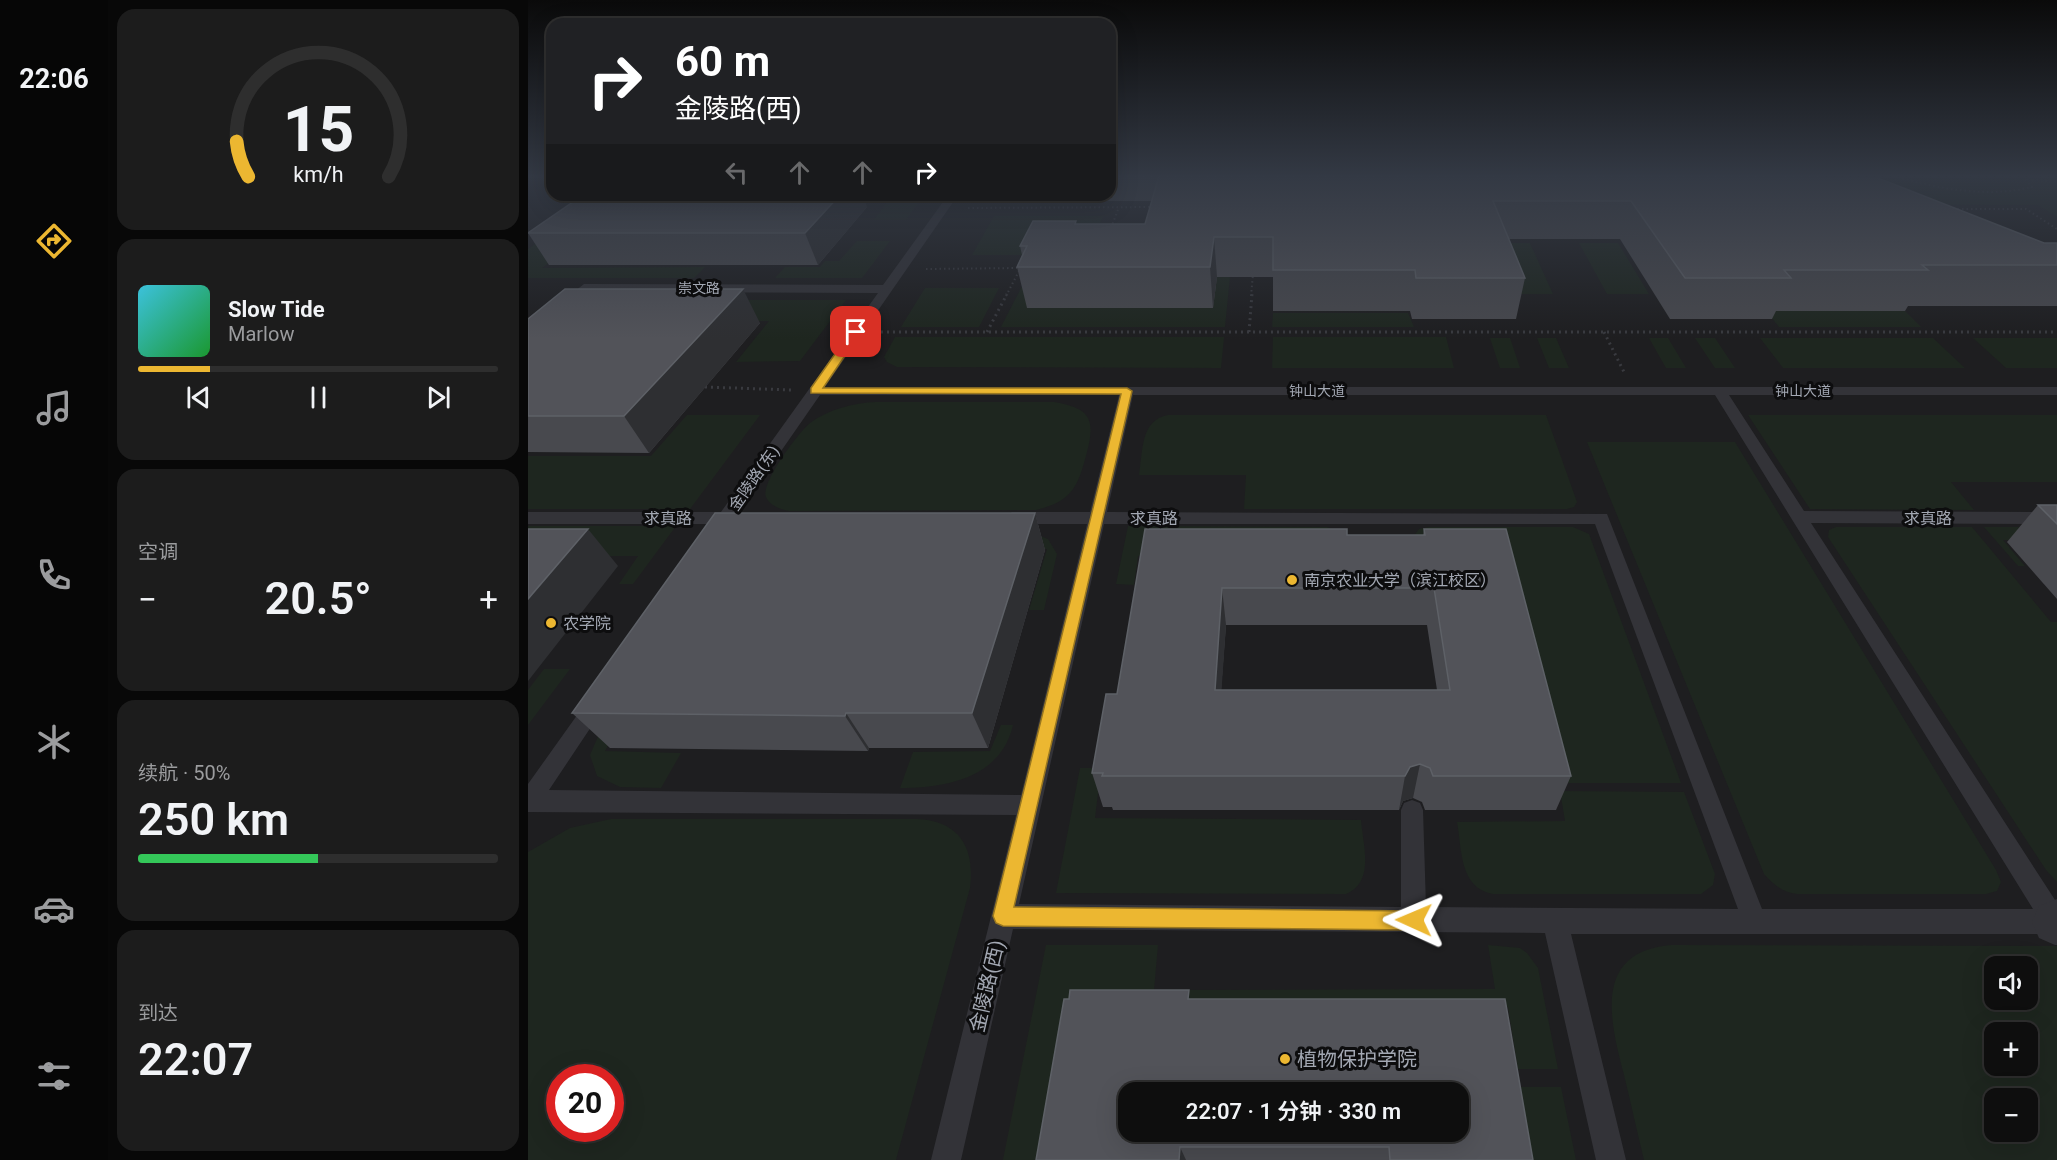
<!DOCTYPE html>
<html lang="zh">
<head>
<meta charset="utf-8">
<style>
	body { margin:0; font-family:Roboto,"Noto Sans SC",sans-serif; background:#1c1c1c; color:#f1f3f6; height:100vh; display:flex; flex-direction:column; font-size:22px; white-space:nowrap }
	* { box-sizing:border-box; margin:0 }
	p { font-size:20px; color:#9b9c9e }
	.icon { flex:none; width:33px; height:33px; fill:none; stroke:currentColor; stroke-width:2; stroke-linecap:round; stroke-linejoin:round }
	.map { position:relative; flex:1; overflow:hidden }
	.sheet { display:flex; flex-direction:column; gap:9px; padding:9px; background:#080808; width:420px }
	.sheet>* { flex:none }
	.banner { position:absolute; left:18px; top:18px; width:570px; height:183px; border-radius:18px; box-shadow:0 6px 24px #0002,0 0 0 2px #2e2e2e; background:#202124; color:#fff; overflow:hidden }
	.fabs { position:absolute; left:1456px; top:956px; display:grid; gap:12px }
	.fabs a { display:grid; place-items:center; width:54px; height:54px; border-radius:12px; background:#0e0e0e; box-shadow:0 6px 24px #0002,0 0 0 2px #2e2e2e; font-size:30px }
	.speed { position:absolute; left:18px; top:1064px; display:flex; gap:12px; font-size:30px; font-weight:700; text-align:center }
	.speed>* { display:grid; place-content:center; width:78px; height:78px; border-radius:50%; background:#0e0e0e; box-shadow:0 6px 24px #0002,0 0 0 2px #2e2e2e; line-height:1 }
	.speed .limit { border:9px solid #d22; background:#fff; color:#111 }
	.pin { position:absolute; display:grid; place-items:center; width:51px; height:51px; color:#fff; margin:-26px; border-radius:12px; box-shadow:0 3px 9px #0006 }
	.me { position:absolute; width:66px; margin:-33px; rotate:271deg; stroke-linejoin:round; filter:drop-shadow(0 0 4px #0008) }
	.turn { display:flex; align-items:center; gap:21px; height:126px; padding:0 30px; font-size:27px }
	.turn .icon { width:78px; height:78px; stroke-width:2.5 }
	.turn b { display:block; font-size:42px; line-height:51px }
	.lanes { display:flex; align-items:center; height:57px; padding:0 30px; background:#0003; justify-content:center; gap:30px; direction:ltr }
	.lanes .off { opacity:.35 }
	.big { font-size:45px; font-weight:600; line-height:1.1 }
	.sheet .card { flex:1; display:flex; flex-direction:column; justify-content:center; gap:9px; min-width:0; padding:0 21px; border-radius:18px; background:#1c1c1c }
	.sheet .dial { align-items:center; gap:0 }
	.dial svg { height:156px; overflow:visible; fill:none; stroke:#2e2e2e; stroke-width:7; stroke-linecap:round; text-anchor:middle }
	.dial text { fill:#f1f3f6; stroke:none }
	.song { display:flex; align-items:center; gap:18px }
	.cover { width:72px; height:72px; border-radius:9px; background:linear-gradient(135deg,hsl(190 70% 55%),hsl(130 70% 35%)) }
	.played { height:6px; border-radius:3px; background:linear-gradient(90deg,#ecb731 20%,#2e2e2e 20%) }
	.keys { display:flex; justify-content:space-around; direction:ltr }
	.heat { display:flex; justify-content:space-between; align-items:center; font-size:33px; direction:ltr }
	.charge { height:9px; border-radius:4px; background:linear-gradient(90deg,#34c759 50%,#2e2e2e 0) }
	.trip { position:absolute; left:590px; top:1082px; width:351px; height:60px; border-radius:18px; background:#0e0e0e; box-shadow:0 6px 24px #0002,0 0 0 2px #2e2e2e; font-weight:600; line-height:60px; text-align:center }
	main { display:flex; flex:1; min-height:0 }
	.menu { display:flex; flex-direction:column; width:108px; justify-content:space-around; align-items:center; background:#060606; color:#9b9c9e }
	.menu .icon { width:42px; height:42px }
	.menu .on { color:#ecb731 }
	.menu b { font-size:27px; color:#f1f3f6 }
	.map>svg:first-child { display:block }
	.built { fill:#1e1e20; fill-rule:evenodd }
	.green { fill:#1e261f; fill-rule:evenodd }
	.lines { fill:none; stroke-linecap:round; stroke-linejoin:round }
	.path-far1 { stroke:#393a3f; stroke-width:2; stroke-dasharray:1.5 3; stroke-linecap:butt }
	.path { stroke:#393a3f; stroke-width:3; stroke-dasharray:2 4; stroke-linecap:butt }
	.service { fill:#333338; fill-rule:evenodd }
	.minor { fill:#333338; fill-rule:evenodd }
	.wall { fill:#48494e; fill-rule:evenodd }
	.shaded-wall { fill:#2e2f32 }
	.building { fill:#525359; stroke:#5e6167; stroke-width:1.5; fill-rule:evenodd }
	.route { fill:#ecb731; stroke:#997720; stroke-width:1.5 }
	.poi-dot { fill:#ecb731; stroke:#0d0d0e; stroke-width:2 }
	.labels { text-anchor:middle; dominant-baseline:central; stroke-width:6; stroke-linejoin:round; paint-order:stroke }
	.far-street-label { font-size:14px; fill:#a3a8b3; stroke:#0d0d0e }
	.street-label { font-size:16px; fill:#a3a8b3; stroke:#0d0d0e }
	.poi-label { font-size:16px; fill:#a3a8b3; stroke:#0d0d0e; text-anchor:start }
	.near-street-label { font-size:20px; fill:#a3a8b3; stroke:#0d0d0e }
	.near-poi-label { font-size:20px; fill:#a3a8b3; stroke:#0d0d0e; text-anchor:start }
</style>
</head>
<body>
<main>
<nav class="menu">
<b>22:06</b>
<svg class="icon on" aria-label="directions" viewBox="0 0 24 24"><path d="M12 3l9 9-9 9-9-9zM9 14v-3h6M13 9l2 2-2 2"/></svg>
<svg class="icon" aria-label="music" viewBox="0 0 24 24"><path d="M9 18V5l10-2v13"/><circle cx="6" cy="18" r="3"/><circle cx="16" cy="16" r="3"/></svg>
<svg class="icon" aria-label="phone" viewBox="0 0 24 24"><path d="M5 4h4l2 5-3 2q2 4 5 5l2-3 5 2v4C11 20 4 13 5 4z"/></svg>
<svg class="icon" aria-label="climate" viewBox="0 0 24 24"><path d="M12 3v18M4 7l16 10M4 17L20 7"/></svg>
<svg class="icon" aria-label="car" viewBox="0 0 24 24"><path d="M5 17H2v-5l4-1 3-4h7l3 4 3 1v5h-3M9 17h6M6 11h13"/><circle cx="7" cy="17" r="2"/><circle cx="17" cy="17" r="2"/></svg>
<svg class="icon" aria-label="filters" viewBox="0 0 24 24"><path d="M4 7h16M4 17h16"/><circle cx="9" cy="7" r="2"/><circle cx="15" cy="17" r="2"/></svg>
</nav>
<section class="sheet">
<div class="card dial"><svg viewBox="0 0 100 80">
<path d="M14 69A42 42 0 1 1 86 69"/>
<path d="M14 69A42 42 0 0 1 8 51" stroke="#ecb731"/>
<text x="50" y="56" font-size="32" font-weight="700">15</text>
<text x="50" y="72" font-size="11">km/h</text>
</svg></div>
<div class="card">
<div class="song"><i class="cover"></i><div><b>Slow Tide</b><p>Marlow</p></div></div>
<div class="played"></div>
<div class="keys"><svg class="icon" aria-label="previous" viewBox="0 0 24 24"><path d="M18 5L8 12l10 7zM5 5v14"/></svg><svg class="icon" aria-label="pause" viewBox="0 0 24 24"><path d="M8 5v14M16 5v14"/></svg><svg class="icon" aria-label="next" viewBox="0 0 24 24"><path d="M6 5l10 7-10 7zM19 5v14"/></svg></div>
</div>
<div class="card"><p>空调</p>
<div class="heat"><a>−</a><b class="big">20.5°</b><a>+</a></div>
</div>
<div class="card"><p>续航 · 50%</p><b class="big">250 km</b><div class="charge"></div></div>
<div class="card"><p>到达</p><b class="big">22:07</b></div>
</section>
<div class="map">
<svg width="1529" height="1160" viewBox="0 0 1529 1160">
	<rect width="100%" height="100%" fill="#121213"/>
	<path class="built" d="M0 176H24V195H582V176H1529V1160H0ZM1467 966H1500V999H1467ZM1467 1032H1500V1065H1467ZM32 1077H82V1128H32ZM600 1092H930V1131H600ZM1467 1098H1500V1131H1467Z"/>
	<g class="green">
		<polygon points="1319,176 1529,176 1529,217 1510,205 1218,204 1320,179"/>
		<polygon points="360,195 396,195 378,220 346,220 363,197"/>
		<polygon points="466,216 575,216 561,255 444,255"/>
		<polygon points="13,240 50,240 14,268 177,267 166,278 0,278 0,249"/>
		<polygon points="329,241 362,241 334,278 247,278 257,267 292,267 297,261 311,261"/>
		<polygon points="964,243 1002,243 1025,294 983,294"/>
		<polygon points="1051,243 1090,243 1121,294 1079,294"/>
		<polygon points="689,277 702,277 697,327 473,327 497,280 499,308 546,308 554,286 637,308 684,308"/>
		<polygon points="397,288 471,288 451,327 373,327"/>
		<polygon points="68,300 318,300 272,361 208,362 241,321 56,321"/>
		<polygon points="1238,311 1377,311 1393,327 1251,327"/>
		<polygon points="745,313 880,313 886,327 744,327"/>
		<polygon points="367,337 696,337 696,338 693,368 369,367 359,362 356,357"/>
		<polygon points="745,337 918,337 926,368 744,368"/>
		<polygon points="962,338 982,338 992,368 972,368"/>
		<polygon points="1009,338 1028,338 1041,368 1021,368"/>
		<polygon points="1121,338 1140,338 1158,368 1138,368"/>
		<polygon points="1167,338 1187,338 1207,368 1187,368"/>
		<polygon points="1232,338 1405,338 1437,368 1255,368"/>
		<polygon points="1445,338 1529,338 1529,368 1478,368"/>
		<path d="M348 402H526C561 408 568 418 559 452 550 486 545 501 508 510L261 511C252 509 242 506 238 497 232 483 271 432 282 423 301 409 325 403 348 402Z"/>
		<polygon points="159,415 232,415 162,509 0,509 0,456 123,456"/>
		<path d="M640 415H1018L1049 502 1046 507 1039 509H716L718 475H611C615 452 612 420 640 415Z"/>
		<polygon points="1220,415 1529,415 1529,482 1423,482 1446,510 1282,509"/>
		<path d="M1059 442H1207L1468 870 1473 882 1469 891 1458 894H1269C1254 892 1246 885 1236 874Z"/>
		<polygon points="0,526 148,526 105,584 91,584 110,556 0,556"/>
		<polygon points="600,526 799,527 810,531 708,554 610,556 606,585 588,584"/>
		<polygon points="901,527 1045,527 1061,534 1153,783 1028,783 886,536 891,529"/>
		<polygon points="1308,527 1444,527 1523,622 1529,622 1529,882 1518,870 1300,537 1301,530"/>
		<polygon points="1456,527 1529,527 1529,540 1475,540 1497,566 1490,566"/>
		<polygon points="494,529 520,539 529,554 516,610 501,610 519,549 424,549"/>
		<polygon points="16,669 42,669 0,725 0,690"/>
		<polygon points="75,725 92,725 77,751 153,753 133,788 92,787 69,776 62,755"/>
		<path d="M473 725H485C473 778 418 788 372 788L385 752 462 751Z"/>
		<path d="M552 768H573L567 818 833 820C835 845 847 882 818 894L528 893Z"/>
		<path d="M1032 791 1156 792 1187 874 1185 885 1173 894H965C931 888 934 849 929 822L1037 821Z"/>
		<path d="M83 819H389C432 821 447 848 442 888L368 1160H0V852L42 828ZM32 1077H82V1128H32Z"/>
		<polygon points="518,945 630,945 626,990 967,989 960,945 992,948 999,953 1010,968 1030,1069 990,1069 980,1007 545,1013 520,1160 475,1160"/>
		<path d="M1143 945 1529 946V1160H1116C1109 1132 1103 1103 1096 1075 1082 1021 1064 952 1143 945ZM1467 966H1500V999H1467ZM1467 1032H1500V1065H1467ZM1467 1098H1500V1131H1467Z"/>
		<polygon points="992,1087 1033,1087 1048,1160 1004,1160"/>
	</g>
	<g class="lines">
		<g class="path-far1">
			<polyline points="5,176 24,177"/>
			<path d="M1366 176C1410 189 1459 198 1504 187L1497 179 1529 182"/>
			<polyline points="440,208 627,207"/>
			<polyline points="1425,209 1498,209 1529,229"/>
			<polyline points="583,228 591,207"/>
			<polyline points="398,269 492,268"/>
			<polyline points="478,296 491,271"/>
			<polyline points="723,296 725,274"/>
		</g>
		<g class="path">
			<polyline points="353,332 1529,332"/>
			<polyline points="459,332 479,294"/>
			<polyline points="721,332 724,294"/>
			<polyline points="1076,332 1096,372"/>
			<polyline points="177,387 263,390"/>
		</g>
		<path class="service" d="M420 195H430L297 387H1529V395H1201L1276 511 1529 512V524L1283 523 1529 903V934H1043L1098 1160H1068L1017 933 485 929 433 1160H403L488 815 0 812V784L62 697 69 695 76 697 79 703 21 790 493 795 559 524H484L476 518 484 512H562L591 395H292L210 513 215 518 213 522 203 524 199 529H187L185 524H0V512H193L350 293 59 292 0 338V328L56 284 355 285ZM605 395H1187L1505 909H1234L1079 514 579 512ZM576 524H1067L1210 909 898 907 895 810 892 803 884 800 876 803 873 810V907L491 904Z"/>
		<polygon class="minor" points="1529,899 1529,945 1527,945 1511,938 1504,922 1511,906"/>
	</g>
	<g class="wall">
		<polygon points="582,176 1292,176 1294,178 1516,243 1529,243 1529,306 1380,306 1377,311 1248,311 1244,319 1142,319 1092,239 981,239 997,278 988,319 884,319 882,311 745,311 745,277 689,277 685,308 499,308 489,267 494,255 492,246 549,224 617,224 624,201 510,201 508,195 582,195"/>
		<polygon points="339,207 290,265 21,265 0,233"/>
		<polygon points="0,319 232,323 121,453 0,452"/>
		<polygon points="1510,505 1529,505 1529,599 1479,542"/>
		<polygon points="507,513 517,550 460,748 341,748 340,751 82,748 44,713"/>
		<path d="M617 529 819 535H895L896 529 1043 776 1028 810H897L894 802 885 798 875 801 871 810H585L584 807H575L564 773 589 694ZM698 625H899L909 690H693Z"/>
		<polygon points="663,999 1005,1160 508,1160"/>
	</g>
	<g class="shaded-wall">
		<polygon points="312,195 335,195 339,207 290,265 277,233"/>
		<polygon points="686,237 689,277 685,308 682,267"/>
		<polygon points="215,289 232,323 121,453 96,416"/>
		<polygon points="507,513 517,550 460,748 444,713"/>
		<polygon points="60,529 90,566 0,681 0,599"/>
		<polygon points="694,588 698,625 691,726 687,690"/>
		<polygon points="318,713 341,748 340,751 317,716"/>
		<polygon points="892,764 885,798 875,801 871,810 877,776 882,767"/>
		<polygon points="652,1147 658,1160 651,1160"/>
	</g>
	<g class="building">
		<polygon points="631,176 1292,176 1294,178 1350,178 1516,243 1529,243 1529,265 1394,265 1400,270 1256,270 1263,278 1157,278 1103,201 965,201 997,278 888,278 887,270 745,270 745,237 686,237 682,267 489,267 499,246 492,246 505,221 548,221 547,224 617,224"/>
		<polygon points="55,195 312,195 277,233 0,233"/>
		<polygon points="37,289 215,289 96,416 0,416 0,319"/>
		<polygon points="1510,505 1529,505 1529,524"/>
		<polygon points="187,513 507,513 444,713 318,713 317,716 44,713"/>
		<polygon points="0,529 60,529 0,599"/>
		<path d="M617 529H819V535H897L896 529H978L1043 776H905L902 768 892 764 882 767 877 776H574L575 773H564L578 694H589ZM694 588H906L922 690H687Z"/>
		<path d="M542 990H661L660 999H977L1005 1160H862L861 1147H652L651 1160H508L536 999H541ZM600 1092H930V1131H600Z"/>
	</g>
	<linearGradient id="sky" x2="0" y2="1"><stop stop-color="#0a0a0a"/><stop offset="0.52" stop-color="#333944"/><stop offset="1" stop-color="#333944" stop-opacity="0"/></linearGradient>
	<rect width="1529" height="339" fill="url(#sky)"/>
	<polygon class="route" points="328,329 333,332 295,388 599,388 604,391 486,907 886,911 893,914 896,920 893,927 886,930 475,926 468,923 465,916 593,394 283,393 283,388 324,330"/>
	<g class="poi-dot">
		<circle cx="764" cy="580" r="6"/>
		<circle cx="23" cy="623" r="6"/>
		<circle cx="757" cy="1059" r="6"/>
	</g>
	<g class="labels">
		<g class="far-street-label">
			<text x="171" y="288">崇文路</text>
			<text x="789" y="391">钟山大道</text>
			<text x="1275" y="391">钟山大道</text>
		</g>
		<g class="street-label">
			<text transform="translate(226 478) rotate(-55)">金陵路(东)</text>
			<text x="140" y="518">求真路</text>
			<text x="626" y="518">求真路</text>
			<text x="1400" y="518">求真路</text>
		</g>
		<g class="poi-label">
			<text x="776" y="580">南京农业大学（滨江校区）</text>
			<text x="35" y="623">农学院</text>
		</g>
		<g class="near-street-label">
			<text transform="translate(459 986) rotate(-77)">金陵路(西)</text>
		</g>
		<g class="near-poi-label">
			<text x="769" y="1059">植物保护学院</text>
		</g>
	</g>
</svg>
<div class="fabs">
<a><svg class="icon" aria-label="sound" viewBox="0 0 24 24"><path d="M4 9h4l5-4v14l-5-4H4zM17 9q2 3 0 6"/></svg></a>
<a>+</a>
<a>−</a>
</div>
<div class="speed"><div class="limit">20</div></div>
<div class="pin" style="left:328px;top:332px;background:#d93025"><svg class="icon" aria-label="arrive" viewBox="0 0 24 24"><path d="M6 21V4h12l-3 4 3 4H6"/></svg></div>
<svg class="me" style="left:886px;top:920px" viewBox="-20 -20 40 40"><path d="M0-17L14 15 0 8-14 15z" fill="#ecb731" stroke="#fff" stroke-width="4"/></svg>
<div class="trip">22:07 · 1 分钟 · 330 m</div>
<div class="banner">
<div class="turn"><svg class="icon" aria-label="right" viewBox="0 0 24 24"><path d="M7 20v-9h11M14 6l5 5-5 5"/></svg><div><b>60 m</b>金陵路(西)</div></div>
<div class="lanes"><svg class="icon off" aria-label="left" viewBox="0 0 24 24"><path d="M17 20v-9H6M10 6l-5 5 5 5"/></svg><svg class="icon off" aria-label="ahead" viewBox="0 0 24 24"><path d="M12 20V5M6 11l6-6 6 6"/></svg><svg class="icon off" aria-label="ahead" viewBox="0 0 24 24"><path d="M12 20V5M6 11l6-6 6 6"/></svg><svg class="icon" aria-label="right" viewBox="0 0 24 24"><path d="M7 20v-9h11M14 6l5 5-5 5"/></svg></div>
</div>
</div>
</main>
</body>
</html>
